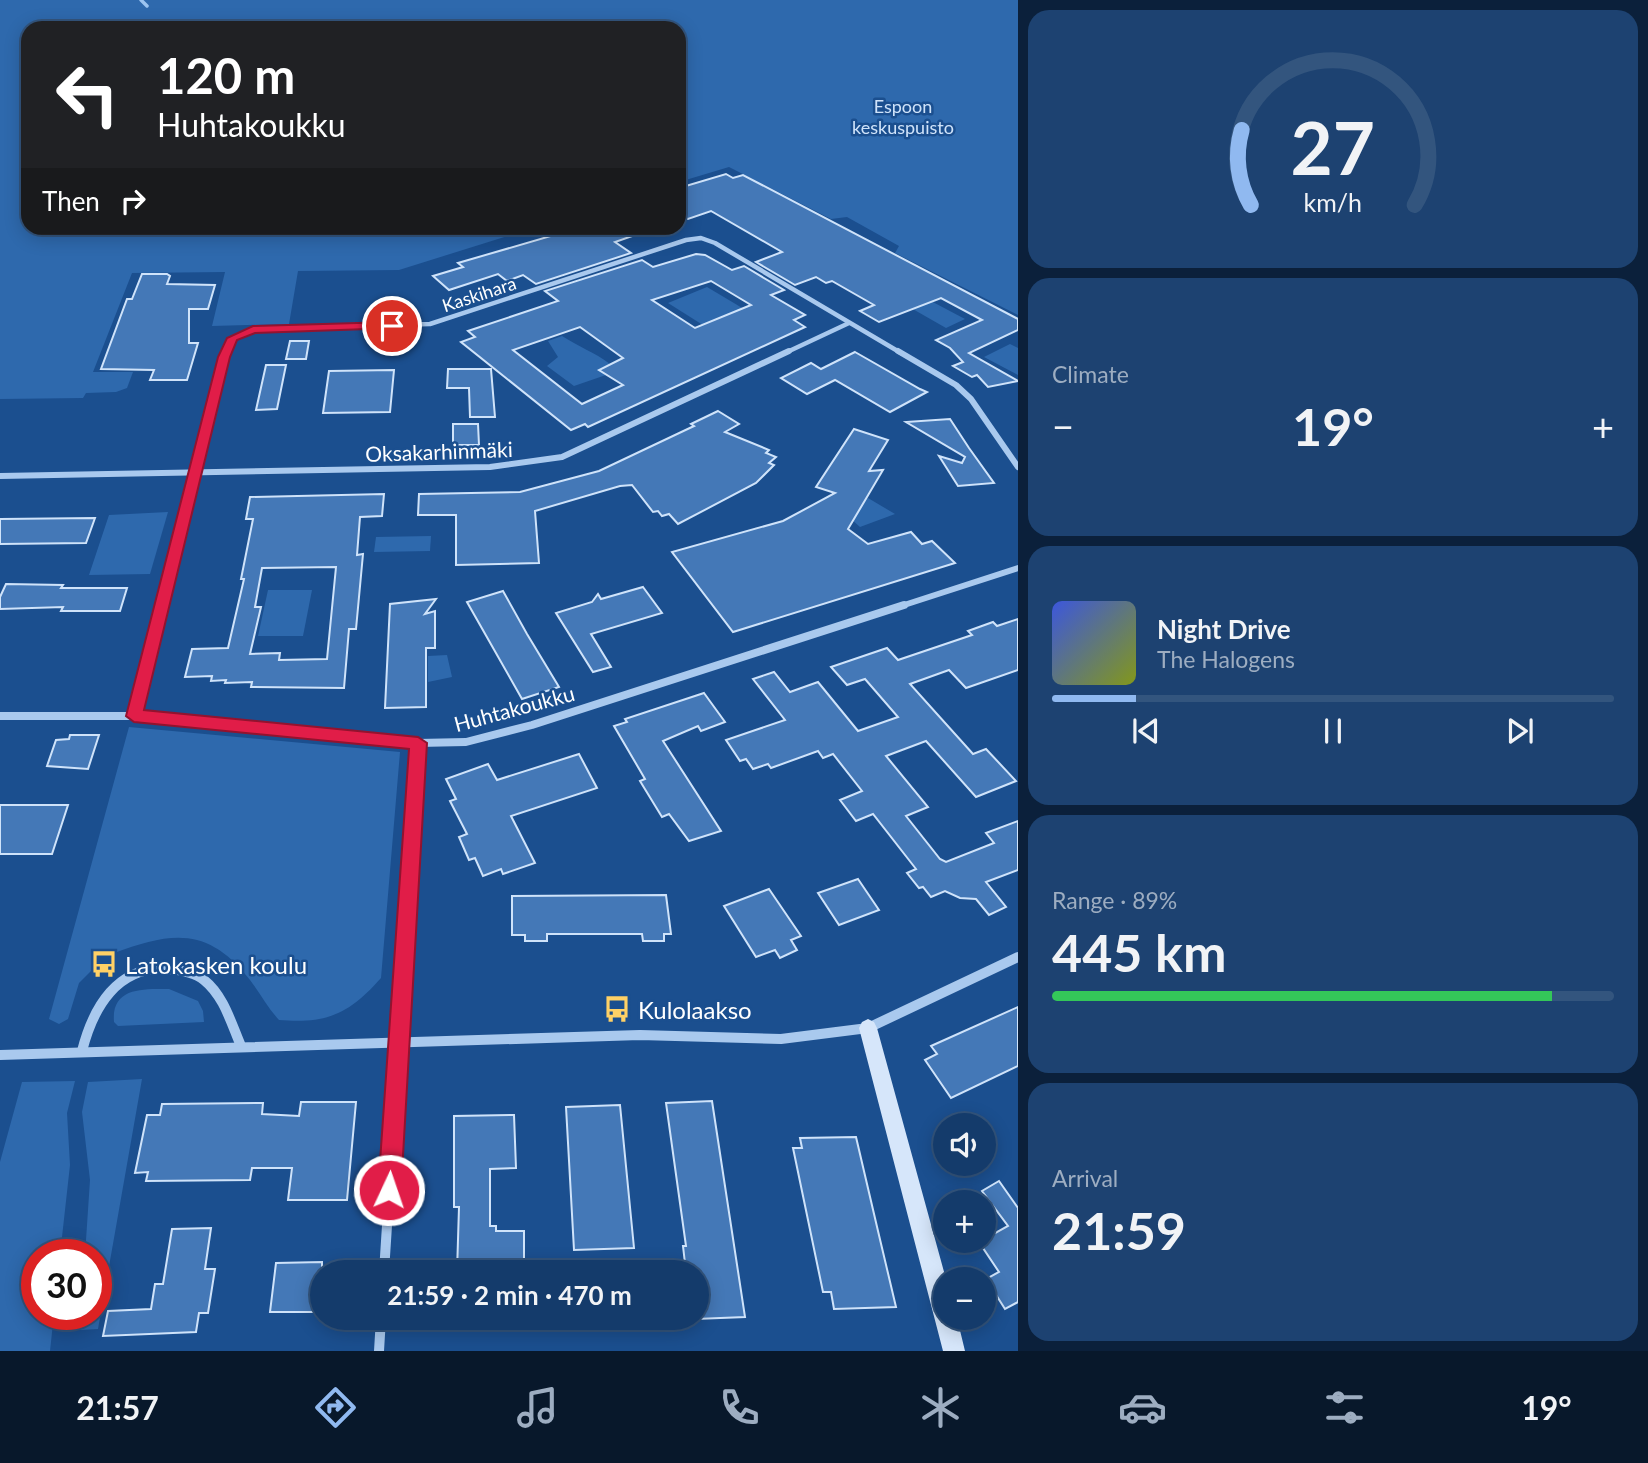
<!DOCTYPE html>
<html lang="en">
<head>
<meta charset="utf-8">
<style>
	body { margin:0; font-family:Lato,sans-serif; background:#1d4271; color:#f1f3f6; height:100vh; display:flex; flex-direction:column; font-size:26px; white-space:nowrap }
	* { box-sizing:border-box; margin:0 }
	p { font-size:23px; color:#9dadc1 }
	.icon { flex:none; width:38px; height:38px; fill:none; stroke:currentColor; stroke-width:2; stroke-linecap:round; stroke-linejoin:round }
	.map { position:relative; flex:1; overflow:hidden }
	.side { display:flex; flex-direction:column; gap:10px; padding:10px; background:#0b203b; width:630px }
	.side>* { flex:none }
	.hud { position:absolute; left:21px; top:21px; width:665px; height:214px; border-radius:21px; box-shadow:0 4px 18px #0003,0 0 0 2px #33557e; background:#202124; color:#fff; overflow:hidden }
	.controls { position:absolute; left:933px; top:1113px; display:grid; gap:14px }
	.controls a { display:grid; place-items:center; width:63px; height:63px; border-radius:50%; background:#143b6b; box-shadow:0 4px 18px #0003,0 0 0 2px #33557e; font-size:35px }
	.speed { position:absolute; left:21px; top:1239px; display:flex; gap:14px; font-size:35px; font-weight:700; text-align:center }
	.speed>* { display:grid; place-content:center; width:91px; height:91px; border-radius:50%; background:#143b6b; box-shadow:0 4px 18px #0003,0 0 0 2px #33557e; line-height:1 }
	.speed .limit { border:10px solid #d22; background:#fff; color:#111 }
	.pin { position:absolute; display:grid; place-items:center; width:60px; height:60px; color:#fff; margin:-30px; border:4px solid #fff; border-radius:50%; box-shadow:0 2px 7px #0007 }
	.me { position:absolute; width:77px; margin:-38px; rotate:3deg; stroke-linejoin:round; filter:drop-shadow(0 0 5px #0008) }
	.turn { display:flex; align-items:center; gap:24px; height:147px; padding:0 21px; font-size:32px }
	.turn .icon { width:91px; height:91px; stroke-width:2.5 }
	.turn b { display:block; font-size:49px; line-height:60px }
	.then { display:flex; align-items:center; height:66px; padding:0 21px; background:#0003; gap:14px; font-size:26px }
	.big { font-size:52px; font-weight:700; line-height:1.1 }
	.side .tile { flex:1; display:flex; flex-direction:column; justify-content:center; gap:10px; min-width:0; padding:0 24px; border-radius:21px; background:#1d4271 }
	.side .dial { align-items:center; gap:0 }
	.dial svg { height:182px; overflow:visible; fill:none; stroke:#33557e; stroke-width:7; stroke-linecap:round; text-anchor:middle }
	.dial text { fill:#f1f3f6; stroke:none }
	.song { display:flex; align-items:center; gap:21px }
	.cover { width:84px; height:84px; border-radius:10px; background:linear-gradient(135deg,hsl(230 70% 55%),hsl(70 70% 35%)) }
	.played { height:7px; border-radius:4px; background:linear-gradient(90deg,#90b9f0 15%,#33557e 15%) }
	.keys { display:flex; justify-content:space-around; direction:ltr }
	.heat { display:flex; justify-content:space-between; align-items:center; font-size:38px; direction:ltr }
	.charge { height:10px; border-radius:5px; background:linear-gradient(90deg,#34c759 89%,#33557e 0) }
	.trip { position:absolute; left:310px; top:1260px; width:399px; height:70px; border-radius:35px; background:#143b6b; box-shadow:0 4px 18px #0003,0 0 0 2px #33557e; font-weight:700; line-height:70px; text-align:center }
	.dock { display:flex; height:112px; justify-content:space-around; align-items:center; background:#08182b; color:#9dadc1 }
	.dock .icon { width:49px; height:49px }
	.dock .current { color:#90b9f0 }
	.dock b { font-size:32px; color:#f1f3f6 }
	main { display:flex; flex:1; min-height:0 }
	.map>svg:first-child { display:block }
	.green { fill:#2e69ad }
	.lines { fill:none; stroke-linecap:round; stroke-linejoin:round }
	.stream { stroke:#9cc4f0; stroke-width:3.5 }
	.building { fill:#4478b7; stroke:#cfe3fa; stroke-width:2; fill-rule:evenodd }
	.street-far3 { stroke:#a9c9ee; stroke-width:4.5 }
	.street-far2 { stroke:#a9c9ee; stroke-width:6 }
	.street-far1 { stroke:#a9c9ee; stroke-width:8 }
	.street { stroke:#a9c9ee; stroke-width:10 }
	.secondary { fill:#d6e6fa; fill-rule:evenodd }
	.route { fill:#e11d48; stroke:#92132f; stroke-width:2 }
	.labels { text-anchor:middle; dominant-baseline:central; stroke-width:5; stroke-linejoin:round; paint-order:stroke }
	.far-park-label { font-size:18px; fill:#cfe3fa; stroke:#1b4f8f }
	.far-street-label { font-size:18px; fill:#fff; stroke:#1b4f8f }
	.street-label { font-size:21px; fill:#fff; stroke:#1b4f8f }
	.near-poi-label { font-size:24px; fill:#fff; stroke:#1b4f8f; text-anchor:start }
</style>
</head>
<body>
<main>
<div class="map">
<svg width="1018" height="1351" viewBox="0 0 1018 1351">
	<rect width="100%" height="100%" fill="#1b4f8f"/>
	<g class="green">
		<polygon points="0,0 1018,0 1018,315 895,253 899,246 847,217 831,219 729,167 679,182 679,28 28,28 28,228 533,228 399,270 298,271 289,324 212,326 225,272 132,273 93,372 133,372 127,388 116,392 86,393 83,398 0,399"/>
		<polygon points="707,287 754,315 714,332 668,303"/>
		<polygon points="929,300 965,319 946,328 911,308"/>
		<path d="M562 336C579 347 594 352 610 364L599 370 606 375 574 386 547 366 558 357 548 341Z"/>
		<polygon points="1010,344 1018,348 1018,375 984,357"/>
		<polygon points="868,498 895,514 860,527 842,511"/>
		<polygon points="168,512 150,574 89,575 109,515"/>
		<polygon points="431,536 430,551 374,552 376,537"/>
		<polygon points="268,590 312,590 303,636 258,636"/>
		<polygon points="447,655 452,677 428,682 428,656"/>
		<path d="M129 727 400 752 381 978C349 1014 327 1024 279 1020 267 1007 260 993 250 980 209 927 173 931 114 953L110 949 93 960 96 966 79 983 68 1019 59 1024 49 1019Z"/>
		<path d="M169 989 198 1001 203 1011 204 1022 118 1026 114 1022C111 987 143 989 169 989Z"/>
		<polygon points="142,1079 98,1329 80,1330 81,1314 96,1314 96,1255 85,1255 90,1180 82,1112 88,1082"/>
		<polygon points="75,1081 67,1113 70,1165 60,1255 37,1255 37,1314 54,1314 50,1351 0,1351 0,1162 22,1082"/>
	</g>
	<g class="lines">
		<polyline class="stream" points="141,0 147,6"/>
	</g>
	<g class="building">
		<polygon points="726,174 733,178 743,175 1018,319 1018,330 969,353 1018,381 988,387 977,375 972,377 953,366 963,362 950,348 936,340 982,320 941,298 879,322 860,311 874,305 832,281 826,283 816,277 795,285 756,262 782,252 711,211 688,219 679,214 679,188"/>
		<polygon points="578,228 646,228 647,231 615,242 631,253 536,284 523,275 507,281 498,274 449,290 433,276 463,267 458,263"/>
		<path d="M696 254 705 255 732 270 744 266 784 290 771 295 805 315 794 320 805 327 588 427 585 424 571 430 461 342 475 337 468 331 558 301 545 291 642 260 653 267ZM711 281 751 305 695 328 652 300ZM580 327 623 358 599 370 623 385 582 404 513 350Z"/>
		<polygon points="142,274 167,274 170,276 167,284 215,285 208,309 189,309 189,343 198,343 187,380 150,380 154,370 101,369 127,299 132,299"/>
		<polygon points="290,341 309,341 306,359 286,359"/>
		<polygon points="855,352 920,389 927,392 890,412 835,380 807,394 781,378 811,363 821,369"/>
		<polygon points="266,365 286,365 277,409 256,410"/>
		<polygon points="448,369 491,369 495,417 470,417 469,388 447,388"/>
		<polygon points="394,370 390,412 323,413 329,371"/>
		<polygon points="718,411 739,424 725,432 769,450 766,453 776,457 769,463 774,465 756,483 678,524 669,514 662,516 658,511 653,512 632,485 620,486 535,511 539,563 456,565 456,515 418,515 419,494 520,492 599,471 694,426 691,424"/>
		<polygon points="950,419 969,448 994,483 958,486 939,456 962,463 965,457 906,422"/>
		<polygon points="453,424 478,424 479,445 453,445"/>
		<polygon points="854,429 888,440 869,471 883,470 848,529 868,544 911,532 922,544 932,541 955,563 733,632 672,552 783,521 835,493 816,487"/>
		<path d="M384 494 382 516 360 517 357 555 363 554 356 629H349L344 688 251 687 252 682 225 683 226 680 211 681 212 676 185 677 192 649 228 648 244 579H241L253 519H246L250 497ZM336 567 327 659 279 660 280 653 250 654 261 607H255L262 568Z"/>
		<polygon points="95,518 86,543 0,544 0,519"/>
		<polygon points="6,584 63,585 61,588 127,588 120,611 61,611 63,607 0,609 0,597"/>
		<polygon points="643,587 662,613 591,634 611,667 593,672 556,613 592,602 598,594 601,599"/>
		<polygon points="503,591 527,634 559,687 522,699 467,602"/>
		<polygon points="436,599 425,614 435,611 435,648 426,648 426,707 385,708 390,604"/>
		<polygon points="1018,619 1018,670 966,688 949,670 910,684 973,754 986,749 1016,781 976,797 926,741 886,756 928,807 906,816 940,859 946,862 994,843 986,833 1018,821 1018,870 986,882 1006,907 989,915 976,899 960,898 945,891 931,897 923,887 919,888 907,873 916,869 873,814 856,821 840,800 862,791 833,754 823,758 818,751 771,768 768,764 753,769 746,759 740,761 726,740 785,720 753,679 774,672 790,692 818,682 858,731 898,717 865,679 847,685 831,667 887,648 898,660 972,635 968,631 993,622 997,626"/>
		<polygon points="704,693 725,722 701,731 698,726 663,741 721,831 689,841 669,814 662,817 640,781 645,779 614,726 627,722 625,719"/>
		<polygon points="70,735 99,735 88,769 47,766 56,740 69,739"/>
		<polygon points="579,754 597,788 511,816 535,863 503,874 501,869 483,876 475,858 469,860 459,837 467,834 450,801 456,799 446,779 488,764 497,780"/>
		<polygon points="0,805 68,805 52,854 0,854"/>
		<polygon points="858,879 879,910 839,925 818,893"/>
		<polygon points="769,889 801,936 791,940 797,950 780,958 775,950 756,957 724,906"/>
		<polygon points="666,895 671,934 664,934 664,941 643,941 642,934 547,934 547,941 525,941 525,935 512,935 512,896"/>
		<polygon points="1018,1007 1018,1066 951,1098 925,1060 937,1054 931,1046"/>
		<polygon points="712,1101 745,1317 696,1319 696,1272 686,1272 683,1246 686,1246 666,1103"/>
		<polygon points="301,1102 356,1102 347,1200 288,1200 292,1168 252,1168 250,1180 146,1181 148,1172 135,1173 147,1115 160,1115 162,1104 263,1103 262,1114 299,1116"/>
		<polygon points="620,1105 634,1248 574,1250 566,1107"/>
		<polygon points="514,1115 516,1168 490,1169 490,1226 496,1226 496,1231 524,1231 524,1272 457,1272 459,1207 454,1207 454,1116"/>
		<polygon points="856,1137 878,1231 896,1307 834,1309 831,1292 823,1292 793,1148 802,1148 800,1138"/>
		<polygon points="999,1181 1018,1208 1018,1302 1005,1309 986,1279 999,1272 979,1242 1008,1226 982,1191"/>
		<polygon points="211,1228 205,1269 215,1269 208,1313 199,1313 196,1332 103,1336 108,1311 151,1309 155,1284 163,1284 172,1229"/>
		<polygon points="322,1262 322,1312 270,1312 276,1263"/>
	</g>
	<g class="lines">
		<g class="street-far3">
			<polyline points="226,353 233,338 253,329 430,324 686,240 701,238 715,243 901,353"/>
			<polyline points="785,353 849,323"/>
		</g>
		<g class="street-far2">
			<polyline points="898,351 956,385 971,399 1018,467"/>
			<polyline points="0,476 490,467 562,457 789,351"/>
			<polyline points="161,607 227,351"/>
			<polyline points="898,607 1018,568"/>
		</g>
		<g class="street-far1">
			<polyline points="0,716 134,716 418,743 466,742 532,725 904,605"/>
			<polyline points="134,716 162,605"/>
			<polyline points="406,933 418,743"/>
		</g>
		<g class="street">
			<path d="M82 1051C93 1008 117 965 168 969 180 970 194 972 204 980 224 996 231 1023 241 1046"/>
			<polyline points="0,1055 640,1035 781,1039 868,1028 1018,957"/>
			<polyline points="384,1272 406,931"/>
			<polyline points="379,1351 381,1318"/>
		</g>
		<polygon class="secondary" points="868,1019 874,1022 877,1028 946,1279 945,1318 957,1318 965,1351 943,1351 859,1028 862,1022"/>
	</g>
	<polygon class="route" points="392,322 398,326 396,328 255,333 237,340 230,357 144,710 418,737 427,743 401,1190 397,1198 389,1202 381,1198 378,1190 409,749 134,722 126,716 218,357 227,338 253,326"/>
	<defs>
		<symbol id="bus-bare" viewBox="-9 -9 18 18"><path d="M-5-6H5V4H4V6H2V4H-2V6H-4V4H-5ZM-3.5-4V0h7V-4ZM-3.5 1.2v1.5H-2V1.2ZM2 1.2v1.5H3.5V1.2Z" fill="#ffd166" stroke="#1b4f8f" stroke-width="2.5" paint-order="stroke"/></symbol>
	</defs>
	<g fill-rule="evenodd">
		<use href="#bus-bare" x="85" y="945" width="38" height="38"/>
		<use href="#bus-bare" x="598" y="990" width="38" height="38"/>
	</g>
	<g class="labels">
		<g class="far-park-label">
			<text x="903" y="106">Espoon<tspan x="903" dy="21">keskuspuisto</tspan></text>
		</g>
		<g class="far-street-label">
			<text transform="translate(479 294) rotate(-18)">Kaskihara</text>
		</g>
		<g class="street-label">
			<text transform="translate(439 451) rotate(-2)">Oksakarhinmäki</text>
			<text transform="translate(514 708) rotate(-15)">Huhtakoukku</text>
		</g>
		<g class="near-poi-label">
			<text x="125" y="964">Latokasken koulu</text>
			<text x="638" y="1009">Kulolaakso</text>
		</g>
	</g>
</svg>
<div class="controls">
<a><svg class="icon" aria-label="sound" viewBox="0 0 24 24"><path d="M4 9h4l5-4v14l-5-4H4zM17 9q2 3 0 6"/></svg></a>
<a>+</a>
<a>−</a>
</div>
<div class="speed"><div class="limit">30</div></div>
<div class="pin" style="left:392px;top:326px;background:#d93025"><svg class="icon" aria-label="arrive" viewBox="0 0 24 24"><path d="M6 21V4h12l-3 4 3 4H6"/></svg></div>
<svg class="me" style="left:389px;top:1190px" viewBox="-20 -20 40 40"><circle r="17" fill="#e11d48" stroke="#fff" stroke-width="3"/><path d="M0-11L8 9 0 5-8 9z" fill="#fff"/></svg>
<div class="trip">21:59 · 2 min · 470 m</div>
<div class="hud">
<div class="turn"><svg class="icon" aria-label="left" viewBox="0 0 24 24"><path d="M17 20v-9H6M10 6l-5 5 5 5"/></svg><div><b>120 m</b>Huhtakoukku</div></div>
<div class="then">Then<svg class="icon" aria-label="right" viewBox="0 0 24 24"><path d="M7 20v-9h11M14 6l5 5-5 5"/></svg></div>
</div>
</div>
<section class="side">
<div class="tile dial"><svg viewBox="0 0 100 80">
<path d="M14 69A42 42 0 1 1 86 69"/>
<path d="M14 69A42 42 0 0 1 10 36" stroke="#90b9f0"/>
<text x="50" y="56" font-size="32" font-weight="700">27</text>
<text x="50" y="72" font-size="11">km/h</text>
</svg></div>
<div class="tile"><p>Climate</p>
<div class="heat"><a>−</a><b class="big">19°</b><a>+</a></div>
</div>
<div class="tile">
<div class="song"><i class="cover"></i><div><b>Night Drive</b><p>The Halogens</p></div></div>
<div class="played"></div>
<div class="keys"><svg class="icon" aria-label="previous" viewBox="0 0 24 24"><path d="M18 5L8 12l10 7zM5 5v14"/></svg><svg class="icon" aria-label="pause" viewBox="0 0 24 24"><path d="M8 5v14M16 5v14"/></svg><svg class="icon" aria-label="next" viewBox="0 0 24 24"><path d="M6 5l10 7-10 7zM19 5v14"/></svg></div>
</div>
<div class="tile"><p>Range · 89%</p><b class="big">445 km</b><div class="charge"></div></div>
<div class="tile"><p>Arrival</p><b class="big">21:59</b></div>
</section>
</main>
<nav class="dock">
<b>21:57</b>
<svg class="icon current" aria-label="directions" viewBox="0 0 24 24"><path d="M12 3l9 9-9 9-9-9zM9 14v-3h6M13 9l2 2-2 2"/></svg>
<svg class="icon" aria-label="music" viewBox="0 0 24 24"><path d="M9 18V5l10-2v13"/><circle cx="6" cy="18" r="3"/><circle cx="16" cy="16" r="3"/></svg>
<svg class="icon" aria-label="phone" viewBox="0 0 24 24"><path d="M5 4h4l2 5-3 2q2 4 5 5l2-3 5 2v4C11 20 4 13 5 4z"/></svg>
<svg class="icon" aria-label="climate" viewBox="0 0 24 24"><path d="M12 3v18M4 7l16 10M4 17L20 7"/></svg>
<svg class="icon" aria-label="car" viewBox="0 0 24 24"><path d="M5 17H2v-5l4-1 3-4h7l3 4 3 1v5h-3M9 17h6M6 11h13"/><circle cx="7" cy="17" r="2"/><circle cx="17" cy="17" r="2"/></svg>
<svg class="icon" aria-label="filters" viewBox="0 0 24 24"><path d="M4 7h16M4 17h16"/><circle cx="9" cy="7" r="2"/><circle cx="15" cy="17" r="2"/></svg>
<b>19°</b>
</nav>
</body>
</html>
